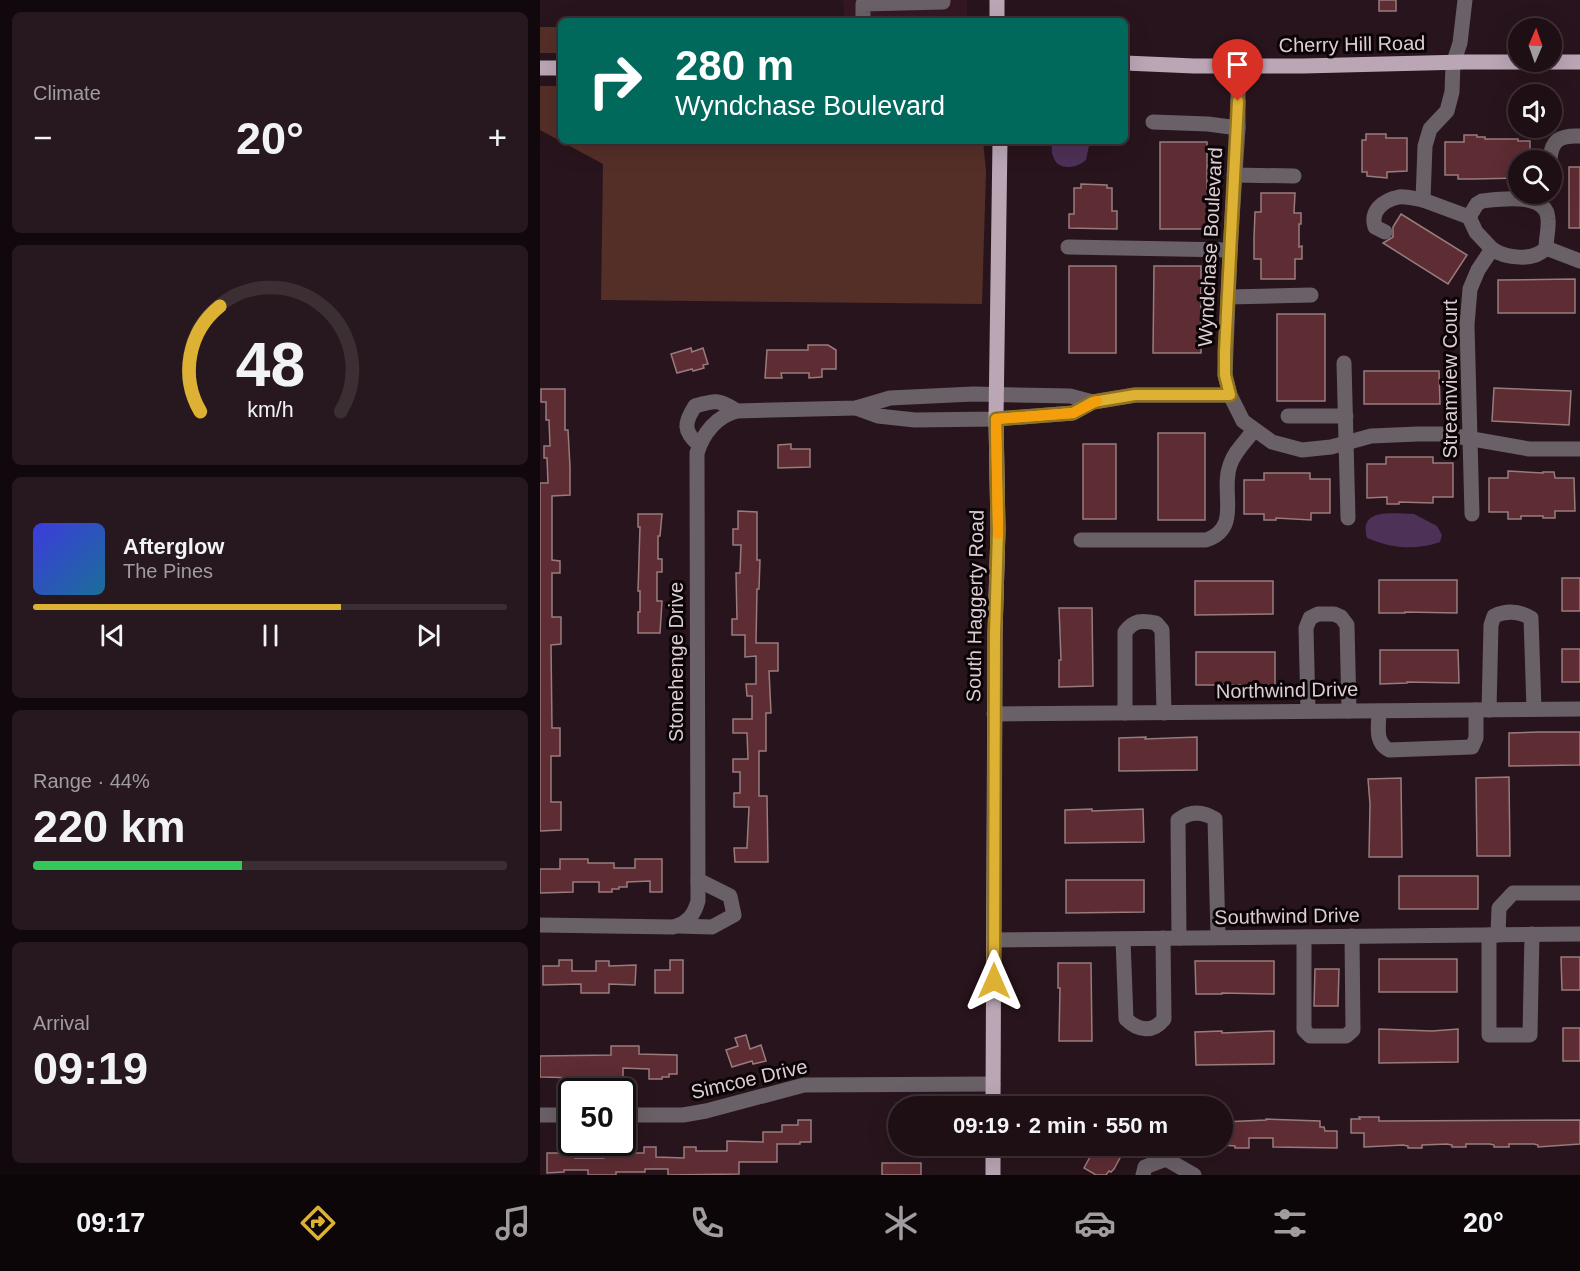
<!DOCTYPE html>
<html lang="en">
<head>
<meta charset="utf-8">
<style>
	body { margin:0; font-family:Helvetica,sans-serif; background:#26181e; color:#f1f3f6; height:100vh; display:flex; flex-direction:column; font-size:22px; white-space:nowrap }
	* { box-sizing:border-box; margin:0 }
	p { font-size:20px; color:#a19ca0 }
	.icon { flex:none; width:33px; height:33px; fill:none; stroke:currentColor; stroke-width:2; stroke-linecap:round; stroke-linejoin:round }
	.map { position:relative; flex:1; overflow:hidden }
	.drawer { display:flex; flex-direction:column; gap:12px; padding:12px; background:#10080c; width:540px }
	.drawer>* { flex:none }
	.banner { position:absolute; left:18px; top:18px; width:570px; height:126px; border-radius:9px; box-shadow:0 6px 24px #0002,0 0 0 2px #3c2f34; background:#00695c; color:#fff; overflow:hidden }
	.needle { width:39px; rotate:2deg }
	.controls { position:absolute; left:968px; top:18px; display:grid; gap:12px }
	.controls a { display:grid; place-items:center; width:54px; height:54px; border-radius:50%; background:#1e0f15; box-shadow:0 6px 24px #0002,0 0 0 2px #3c2f34; font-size:30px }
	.speed { position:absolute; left:18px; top:1078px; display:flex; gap:12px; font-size:30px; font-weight:700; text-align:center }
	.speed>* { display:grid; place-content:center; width:78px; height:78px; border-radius:50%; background:#1e0f15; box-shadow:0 6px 24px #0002,0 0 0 2px #3c2f34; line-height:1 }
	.speed .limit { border:3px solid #111; border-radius:9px; background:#fff; color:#111 }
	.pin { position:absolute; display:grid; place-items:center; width:51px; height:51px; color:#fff; margin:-62px -26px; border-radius:50% 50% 50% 0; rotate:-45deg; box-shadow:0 0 6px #0007 }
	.pin .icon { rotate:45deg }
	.me { position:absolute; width:66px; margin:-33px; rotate:0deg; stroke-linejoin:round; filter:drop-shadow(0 0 4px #0008) }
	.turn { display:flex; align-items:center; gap:21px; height:126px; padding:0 18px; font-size:27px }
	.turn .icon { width:78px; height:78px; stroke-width:2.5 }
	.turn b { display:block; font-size:42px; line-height:51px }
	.big { font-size:45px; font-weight:700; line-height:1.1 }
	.drawer .card { flex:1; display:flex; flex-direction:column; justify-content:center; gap:9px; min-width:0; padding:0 21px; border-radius:9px; background:#26181e }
	.drawer .dial { align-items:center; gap:0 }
	.dial svg { height:156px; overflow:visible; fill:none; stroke:#3c2f34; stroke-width:7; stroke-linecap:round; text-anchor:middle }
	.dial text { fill:#f1f3f6; stroke:none }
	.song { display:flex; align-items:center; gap:18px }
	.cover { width:72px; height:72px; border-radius:9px; background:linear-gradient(135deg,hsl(240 70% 55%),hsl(200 70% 35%)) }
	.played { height:6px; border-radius:3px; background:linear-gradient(90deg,#ddb133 65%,#3c2f34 65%) }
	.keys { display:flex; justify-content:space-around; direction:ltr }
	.heat { display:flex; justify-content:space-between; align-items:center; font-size:33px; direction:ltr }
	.charge { height:9px; border-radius:4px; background:linear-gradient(90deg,#34c759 44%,#3c2f34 0) }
	.trip { position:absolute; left:348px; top:1096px; width:345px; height:60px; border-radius:30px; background:#1e0f15; box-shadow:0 6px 24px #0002,0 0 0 2px #3c2f34; font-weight:700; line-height:60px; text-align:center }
	.menu { display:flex; height:96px; justify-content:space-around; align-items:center; background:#0c0608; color:#a19ca0 }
	.menu .icon { width:42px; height:42px }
	.menu .on { color:#ddb133 }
	.menu b { font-size:27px; color:#f1f3f6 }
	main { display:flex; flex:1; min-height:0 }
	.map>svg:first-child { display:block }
	.built { fill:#331824 }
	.green { fill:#542f28 }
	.water { fill:#4d3157 }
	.building { fill:#5e2c33; stroke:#987b7d; stroke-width:1.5 }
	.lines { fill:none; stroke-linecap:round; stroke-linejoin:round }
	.minor { stroke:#6a6067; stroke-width:15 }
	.major { stroke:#baa6b5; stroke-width:15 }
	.route-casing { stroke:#907321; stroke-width:15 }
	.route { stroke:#ddb133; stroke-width:10 }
	.slow { stroke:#f59e0b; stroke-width:10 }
	.labels { text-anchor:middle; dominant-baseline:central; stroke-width:6; stroke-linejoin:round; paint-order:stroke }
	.street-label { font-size:20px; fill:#dccdd3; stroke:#0b0406 }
</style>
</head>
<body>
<main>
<section class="drawer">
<div class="card"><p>Climate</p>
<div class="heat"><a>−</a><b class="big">20°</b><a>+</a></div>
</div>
<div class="card dial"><svg viewBox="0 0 100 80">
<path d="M14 69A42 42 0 1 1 86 69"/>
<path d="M14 69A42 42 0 0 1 24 15" stroke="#ddb133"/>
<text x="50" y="56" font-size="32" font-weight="700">48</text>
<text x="50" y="72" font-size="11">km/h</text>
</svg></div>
<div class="card">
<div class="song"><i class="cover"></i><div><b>Afterglow</b><p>The Pines</p></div></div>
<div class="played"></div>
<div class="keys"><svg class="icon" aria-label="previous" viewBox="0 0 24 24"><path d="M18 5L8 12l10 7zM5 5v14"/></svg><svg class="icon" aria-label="pause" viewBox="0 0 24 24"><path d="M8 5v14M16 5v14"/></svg><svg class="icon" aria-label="next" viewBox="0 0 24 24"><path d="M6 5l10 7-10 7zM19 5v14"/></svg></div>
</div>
<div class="card"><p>Range · 44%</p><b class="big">220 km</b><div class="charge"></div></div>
<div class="card"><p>Arrival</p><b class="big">09:19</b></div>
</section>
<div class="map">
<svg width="1040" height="1175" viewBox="0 0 1040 1175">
	<rect width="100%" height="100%" fill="#28141c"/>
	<polygon class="built" points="303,0 427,0 427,21 304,21"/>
	<g class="green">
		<rect x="0" y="27" width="21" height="26"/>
		<polygon points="0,86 21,86 21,141 443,141 446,171 442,304 61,300 63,164 0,130"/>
	</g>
	<g class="water">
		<path d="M512 141H550L546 160C536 169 517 171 513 156 511 152 512 146 512 141Z"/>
		<path d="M874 514 897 526 902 535 900 542C874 551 851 548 827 538 818 507 854 514 874 514Z"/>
	</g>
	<g class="building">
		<rect x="839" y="0" width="17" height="11"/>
		<polygon points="826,134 846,134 846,138 867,138 867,171 847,172 847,178 827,176 827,172 822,172 822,140 826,140"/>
		<polygon points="924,135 937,135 937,137 945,137 945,139 978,139 978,141 990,141 990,160 978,160 978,178 934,179 918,179 918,175 905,175 905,142 924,142"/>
		<rect x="620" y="142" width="47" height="87"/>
		<rect x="1029" y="167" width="11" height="61"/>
		<polygon points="541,184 567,185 567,188 572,188 572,211 577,211 577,229 529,228 529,214 534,214 534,188 541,188"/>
		<polygon points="721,193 755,193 754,213 761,213 761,224 759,224 759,247 762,246 762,259 755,259 755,279 721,279 721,259 714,259 714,238 715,212 721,212"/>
		<polygon points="861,214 927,255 908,284 843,243 853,237 853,227"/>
		<rect x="529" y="266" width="47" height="87"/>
		<polygon points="614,266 661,266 661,353 613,353"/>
		<polygon points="1035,279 1035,313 958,313 958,280"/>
		<rect x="737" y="314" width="48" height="87"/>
		<polygon points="268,345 288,345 296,350 296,369 282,369 282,377 269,378 269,373 241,373 242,378 225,378 227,350 268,350"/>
		<polygon points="151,348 152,352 163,348 168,364 163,365 164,368 153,371 152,369 137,373 131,354"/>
		<polygon points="824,371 899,371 900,404 824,404"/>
		<polygon points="954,388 1031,391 1029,425 952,421"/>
		<polygon points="1,389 25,389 25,430 28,430 30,467 30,495 12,496 12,560 20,561 20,573 12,573 12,617 21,617 21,644 11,645 12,728 20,728 20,756 11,756 11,802 21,802 21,830 0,831 0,483 8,483 7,458 4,458 4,446 10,446 9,420 6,420 6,402 1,402"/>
		<rect x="618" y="433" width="47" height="87"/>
		<polygon points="251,444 251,449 270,449 270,467 238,468 238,445"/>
		<rect x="543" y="444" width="33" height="75"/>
		<polygon points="846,457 893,457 893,463 913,463 913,497 893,497 893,503 859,502 859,504 847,504 847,497 827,498 827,464 846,464"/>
		<polygon points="968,471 1003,473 1003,472 1014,472 1015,478 1034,478 1035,511 1015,511 1015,518 1003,518 1003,516 981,516 981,519 968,519 968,512 949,512 949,478 968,478"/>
		<polygon points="724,473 770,473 770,479 790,479 790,513 771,513 771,520 736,518 736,520 724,520 724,514 704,514 704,480 724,480"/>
		<polygon points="198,511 217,512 217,560 220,560 219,589 217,589 216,643 238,643 238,671 229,671 231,713 226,713 226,751 219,751 219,796 227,796 228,862 195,862 194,848 207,848 209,807 194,807 194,793 200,793 200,772 193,772 193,759 208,759 207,733 193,733 193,719 212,719 212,696 207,696 206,684 216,684 216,656 205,657 205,635 192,635 192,619 197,619 196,573 200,573 201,545 193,545 193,529 198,529"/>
		<polygon points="98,514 122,514 120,536 118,536 118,559 122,559 122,572 117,572 117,601 122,601 120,633 98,633 98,612 100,612 100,591 98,591 100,527 98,527"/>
		<rect x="1022" y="578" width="18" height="33"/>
		<polygon points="839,580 917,580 917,613 865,612 865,613 839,613"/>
		<polygon points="655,581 733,581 733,614 655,615"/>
		<polygon points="519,608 552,608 553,686 519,687 519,660 521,660"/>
		<rect x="1022" y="649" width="18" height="33"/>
		<polygon points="840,650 918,650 919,683 867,682 867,683 840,684"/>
		<rect x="656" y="652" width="79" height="33"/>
		<polygon points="998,732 1040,732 1040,765 969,766 969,733"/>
		<polygon points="606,737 605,739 657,737 657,770 579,771 579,738"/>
		<polygon points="969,777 970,856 937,856 936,778"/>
		<polygon points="861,778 862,857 829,857 830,804 828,779"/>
		<polygon points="552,809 552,811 603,809 604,842 525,843 525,810"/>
		<polygon points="20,859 48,859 48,863 74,863 74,868 95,868 95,859 122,859 122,892 110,892 110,881 87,882 87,887 79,887 79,889 72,889 72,892 59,892 59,882 33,882 33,892 0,893 0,869 20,869"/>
		<rect x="859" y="876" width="79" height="33"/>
		<polygon points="526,880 604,880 604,912 526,913"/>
		<polygon points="1021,957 1040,957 1040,990 1022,990"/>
		<rect x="839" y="959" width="78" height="33"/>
		<polygon points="19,960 32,960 32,971 56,971 56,961 69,961 69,966 96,965 95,985 69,984 69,993 41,993 41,984 3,985 3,966 19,966"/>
		<polygon points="130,960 143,960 143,993 115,993 115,970 130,970"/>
		<polygon points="655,961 734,961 734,994 682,993 682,994 656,994"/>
		<polygon points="518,963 551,963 552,1041 519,1041 520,988 518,988"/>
		<polygon points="775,969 799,969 798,1006 774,1006"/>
		<rect x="1023" y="1028" width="17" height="33"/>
		<polygon points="839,1029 892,1031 918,1029 918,1062 839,1063"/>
		<polygon points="682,1031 682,1033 734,1031 734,1064 656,1065 655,1032"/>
		<polygon points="206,1035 210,1049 221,1045 226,1061 213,1064 212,1061 192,1067 186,1050 198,1046 195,1038"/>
		<polygon points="71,1046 99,1046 99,1054 137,1055 137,1074 129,1074 129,1077 122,1077 122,1079 109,1079 109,1069 83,1068 83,1079 0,1077 0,1056 71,1055"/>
		<polygon points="819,1117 839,1117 839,1121 1040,1120 1040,1144 998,1147 998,1145 994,1144 969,1144 969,1147 954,1147 954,1145 950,1144 926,1144 926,1147 912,1147 912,1145 907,1144 882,1145 882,1148 868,1148 868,1146 863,1145 824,1147 824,1133 811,1133 811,1119 820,1119"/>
		<polygon points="726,1119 780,1121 780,1127 784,1127 785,1131 797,1131 797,1148 733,1147 733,1138 709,1138 709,1148 695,1148 695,1146 682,1145 682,1122 726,1120"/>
		<polygon points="258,1120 271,1120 271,1142 260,1142 260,1144 237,1144 237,1162 199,1162 199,1174 128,1175 128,1169 105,1169 105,1172 76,1172 76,1175 48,1175 48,1170 24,1170 24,1172 7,1173 7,1153 22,1153 22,1148 35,1148 35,1158 64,1158 64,1147 76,1147 76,1153 104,1153 104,1147 116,1147 116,1157 144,1158 144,1147 156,1147 156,1151 187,1151 187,1141 223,1142 223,1132 242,1132 242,1125 258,1125"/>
		<polygon points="556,1146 563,1146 581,1156 574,1169 571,1172 569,1171 566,1175 556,1175 544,1168"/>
		<rect x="342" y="1163" width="39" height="12"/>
	</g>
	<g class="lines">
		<g class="minor">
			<path d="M925 0 920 43 913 64 912 92 907 111 890 129 885 146 883 200 929 217 937 204 942 201C960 199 1007 192 1008 219 1009 228 1006 239 1006 248 994 262 965 258 952 249L938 270 930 289 927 325 932 514"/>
			<polyline points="323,21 323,4 403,2 403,0"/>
			<polyline points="698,65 698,128 690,250 685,375 690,395 703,421 732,442 762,450 791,447 831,436 878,434 904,434 989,449 1040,449"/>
			<polyline points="613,122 668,124 698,128"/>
			<path d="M1010 160C1011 140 1020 135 1040 136"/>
			<polyline points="694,175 754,176"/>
			<polyline points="929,217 936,232 952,249"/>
			<path d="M845 232 835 227C830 211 843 200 859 197 866 196 876 199 883 200"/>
			<polyline points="528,247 690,250"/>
			<polyline points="1006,248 1040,261"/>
			<polyline points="688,297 771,295"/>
			<polyline points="804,363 808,518"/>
			<polyline points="316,408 338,416 375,420 456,419 533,413 553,402 595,395 690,395"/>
			<polyline points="748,416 806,416"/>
			<path d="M159 445C143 431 144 423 155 406 175 400 179 399 197 411"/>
			<path d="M541 540H666C702 528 680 492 690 465 694 452 706 441 714 430"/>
			<path d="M949 710 951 625 954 616C967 610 979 611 991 618L994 709"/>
			<polyline points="768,711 766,628 770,618 778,614 794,614 801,617 807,625 809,711"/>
			<path d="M839 711C839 725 834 742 849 750L932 747 936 738V710"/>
			<path d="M585 713V632C594 620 602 620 616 623L622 630 624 713"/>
			<polyline points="454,714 1040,709"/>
			<path d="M0 925 133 927C148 923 154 915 158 901L157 453C163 433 177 416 197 411L316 408 350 398 433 394 530 396 553 402"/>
			<polyline points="138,926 172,927 194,915 190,896 158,880"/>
			<polyline points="949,935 949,1035 990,1035 992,934"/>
			<polyline points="958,935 959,908 973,893 1040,893"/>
			<polyline points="764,937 764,1030 770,1036 806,1036 813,1030 812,936"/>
			<path d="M639 938 638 820C650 811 662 811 675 819L678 937"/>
			<path d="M583 939 586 1019C598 1031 613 1033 624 1019L623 938"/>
			<polyline points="454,940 1040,934"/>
			<polyline points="0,1115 32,1115"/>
			<polyline points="82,1115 143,1115 166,1111 264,1085 453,1084"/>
			<polyline points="603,1175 605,1167 626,1159 654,1175"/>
		</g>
		<g class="major">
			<polyline points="457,21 457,0"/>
			<polyline points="585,63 654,66 763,66 925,62 1040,62"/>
			<polyline points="0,68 21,68"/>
			<polyline points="453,1107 455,634 458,530 456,419 460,141"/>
			<polyline points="453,1146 453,1175"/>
		</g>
	</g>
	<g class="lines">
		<defs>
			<polyline id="route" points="454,981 455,634 458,530 456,419 533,413 553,402 595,395 690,395 685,375 685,352 698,101"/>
		</defs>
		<use href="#route" class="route-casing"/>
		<use href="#route" class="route"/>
		<polyline class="slow" points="458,534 456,419 533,413 557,401"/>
	</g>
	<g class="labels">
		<g class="street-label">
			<text transform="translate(812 44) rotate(-1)">Cherry Hill Road</text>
			<text transform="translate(670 247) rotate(-87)">Wyndchase Boulevard</text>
			<text transform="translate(910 379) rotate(-90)">Streamview Court</text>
			<text transform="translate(435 606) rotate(-89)">South Haggerty Road</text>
			<text transform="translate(136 662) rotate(-90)">Stonehenge Drive</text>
			<text transform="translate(747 690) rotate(-1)">Northwind Drive</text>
			<text transform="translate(747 916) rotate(-1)">Southwind Drive</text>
			<text transform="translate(209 1079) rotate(-13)">Simcoe Drive</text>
		</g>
	</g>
</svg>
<div class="controls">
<a><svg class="needle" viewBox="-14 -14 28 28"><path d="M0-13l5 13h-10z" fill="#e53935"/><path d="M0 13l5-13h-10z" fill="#a19ca0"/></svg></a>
<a><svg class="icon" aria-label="sound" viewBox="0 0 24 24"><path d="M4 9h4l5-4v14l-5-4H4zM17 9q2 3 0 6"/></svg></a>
<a><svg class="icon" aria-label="search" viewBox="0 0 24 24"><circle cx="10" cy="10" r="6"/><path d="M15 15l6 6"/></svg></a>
</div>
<div class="speed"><div class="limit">50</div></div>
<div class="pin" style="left:698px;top:101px;background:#d93025"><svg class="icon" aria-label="arrive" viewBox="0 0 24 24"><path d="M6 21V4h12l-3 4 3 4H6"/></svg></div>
<svg class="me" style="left:454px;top:981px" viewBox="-20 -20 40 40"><path d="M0-17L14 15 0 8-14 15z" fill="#ddb133" stroke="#fff" stroke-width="4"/></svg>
<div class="trip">09:19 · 2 min · 550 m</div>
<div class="banner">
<div class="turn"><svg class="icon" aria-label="right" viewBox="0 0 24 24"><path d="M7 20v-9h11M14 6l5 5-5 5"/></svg><div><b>280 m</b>Wyndchase Boulevard</div></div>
</div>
</div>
</main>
<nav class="menu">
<b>09:17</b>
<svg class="icon on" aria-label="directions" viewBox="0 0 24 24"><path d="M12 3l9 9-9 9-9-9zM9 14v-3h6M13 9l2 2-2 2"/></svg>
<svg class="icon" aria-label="music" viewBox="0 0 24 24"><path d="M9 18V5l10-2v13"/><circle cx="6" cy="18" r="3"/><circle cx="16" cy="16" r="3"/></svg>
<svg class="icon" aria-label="phone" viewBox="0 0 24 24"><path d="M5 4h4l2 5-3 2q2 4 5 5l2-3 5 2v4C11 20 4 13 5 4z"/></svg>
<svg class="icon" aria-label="climate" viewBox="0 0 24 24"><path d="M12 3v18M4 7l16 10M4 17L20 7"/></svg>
<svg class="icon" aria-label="car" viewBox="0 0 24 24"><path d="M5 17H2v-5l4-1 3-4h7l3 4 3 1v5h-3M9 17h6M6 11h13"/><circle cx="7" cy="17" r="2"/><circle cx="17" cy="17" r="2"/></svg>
<svg class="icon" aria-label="filters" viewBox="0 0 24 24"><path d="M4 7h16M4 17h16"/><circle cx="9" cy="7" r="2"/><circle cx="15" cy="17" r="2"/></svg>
<b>20°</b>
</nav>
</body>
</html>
